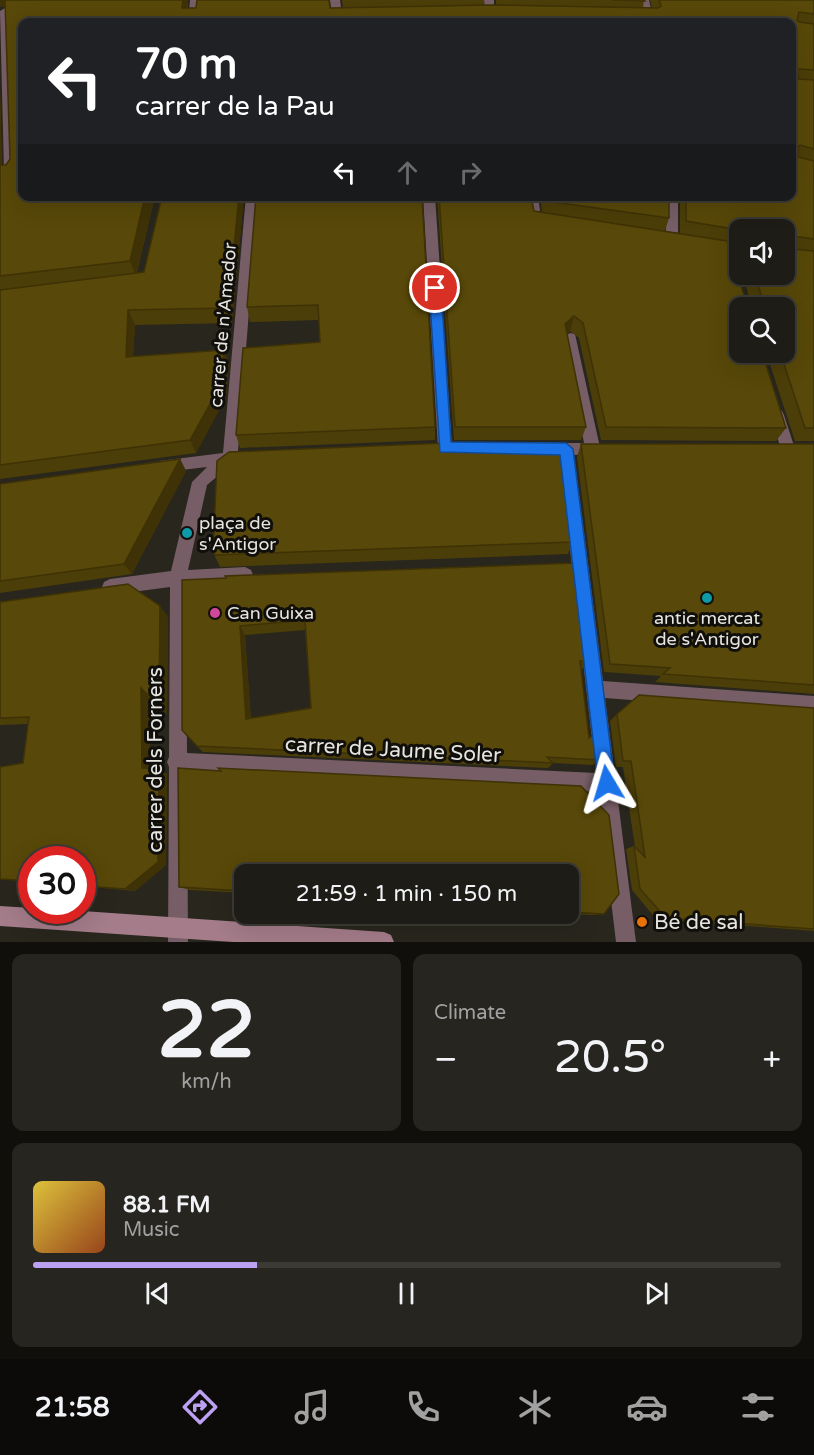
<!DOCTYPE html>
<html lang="en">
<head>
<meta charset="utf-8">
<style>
	body { margin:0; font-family:"Varela Round",sans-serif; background:#26251f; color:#f1f3f6; height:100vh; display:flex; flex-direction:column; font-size:22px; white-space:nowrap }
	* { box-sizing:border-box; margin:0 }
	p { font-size:20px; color:#a1a1a1 }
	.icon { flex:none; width:33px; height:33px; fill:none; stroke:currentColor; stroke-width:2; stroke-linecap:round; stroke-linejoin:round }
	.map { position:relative; height:942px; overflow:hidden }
	.panel { display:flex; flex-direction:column; gap:12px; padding:12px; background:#100f0c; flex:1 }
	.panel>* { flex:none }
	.banner { position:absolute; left:18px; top:18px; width:778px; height:183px; border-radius:12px; box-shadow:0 6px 24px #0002,0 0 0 2px #3c3a35; background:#202124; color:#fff; overflow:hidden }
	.fabs { position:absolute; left:729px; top:219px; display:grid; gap:12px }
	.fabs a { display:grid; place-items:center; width:66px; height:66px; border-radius:12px; background:#1e1c16; box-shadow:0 6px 24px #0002,0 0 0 2px #3c3a35; font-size:30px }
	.speed { position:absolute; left:18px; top:846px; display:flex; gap:12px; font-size:30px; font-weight:700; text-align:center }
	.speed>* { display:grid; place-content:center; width:78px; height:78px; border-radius:50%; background:#1e1c16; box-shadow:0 6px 24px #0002,0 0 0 2px #3c3a35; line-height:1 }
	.speed .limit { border:9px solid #d22; background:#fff; color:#111 }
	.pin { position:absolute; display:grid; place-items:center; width:51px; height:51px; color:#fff; margin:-26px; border:3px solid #fff; border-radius:50%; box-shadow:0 2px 6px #0007 }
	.me { position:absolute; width:66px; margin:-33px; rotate:353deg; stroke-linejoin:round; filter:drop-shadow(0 0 4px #0008) }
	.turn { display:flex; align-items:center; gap:21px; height:126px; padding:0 18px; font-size:27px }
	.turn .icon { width:78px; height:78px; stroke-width:2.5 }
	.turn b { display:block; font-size:42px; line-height:51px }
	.lanes { display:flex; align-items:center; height:57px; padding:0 18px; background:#0003; justify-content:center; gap:30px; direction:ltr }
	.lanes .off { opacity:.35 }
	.big { font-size:45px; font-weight:600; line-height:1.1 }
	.panel .card { flex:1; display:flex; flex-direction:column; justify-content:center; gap:9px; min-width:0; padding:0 21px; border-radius:12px; background:#26251f }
	.panel .dial { align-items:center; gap:0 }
	.dial b { font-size:78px; line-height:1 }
	.song { display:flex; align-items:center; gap:18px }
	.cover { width:72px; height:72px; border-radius:9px; background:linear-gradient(135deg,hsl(50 70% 55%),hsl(20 70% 35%)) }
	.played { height:6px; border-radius:3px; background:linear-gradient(90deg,#bca0f2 30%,#3c3a35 30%) }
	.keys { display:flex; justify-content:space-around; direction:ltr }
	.heat { display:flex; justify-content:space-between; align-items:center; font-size:33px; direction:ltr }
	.panel .tiles { flex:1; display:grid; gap:12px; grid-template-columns:1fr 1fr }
	.card:last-child { grid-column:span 2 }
	.trip { position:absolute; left:234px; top:864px; width:345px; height:60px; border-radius:12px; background:#1e1c16; box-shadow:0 6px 24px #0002,0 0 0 2px #3c3a35; font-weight:600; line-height:60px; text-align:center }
	.menu { display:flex; height:96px; justify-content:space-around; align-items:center; background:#0c0b09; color:#a1a1a1 }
	.menu .icon { width:42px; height:42px }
	.menu .on { color:#bca0f2 }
	.menu b { font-size:27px; color:#f1f3f6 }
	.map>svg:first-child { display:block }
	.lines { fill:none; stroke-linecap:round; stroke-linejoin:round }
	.pedestrian { fill:#765d66; fill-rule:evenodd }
	.minor { fill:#765d66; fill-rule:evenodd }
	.secondary { fill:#a47c8a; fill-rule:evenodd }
	.wall { fill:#4c3e08; fill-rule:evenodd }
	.shaded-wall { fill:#3e3206 }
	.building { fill:#584809; stroke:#3e3206; stroke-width:1.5; fill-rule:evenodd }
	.route { fill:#1a73e8; stroke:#114b97; stroke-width:1.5 }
	.culture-dot { fill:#0f9aa8; stroke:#100f0b; stroke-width:2 }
	.hotel-dot { fill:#d1479c; stroke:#100f0b; stroke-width:2 }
	.food-dot { fill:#e8710a; stroke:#100f0b; stroke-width:2 }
	.labels { text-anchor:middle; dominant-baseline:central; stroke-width:6; stroke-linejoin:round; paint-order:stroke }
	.street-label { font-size:18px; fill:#e7e5df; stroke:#100f0b }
	.poi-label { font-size:18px; fill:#e7e5df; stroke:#100f0b; text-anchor:start }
	.near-street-label { font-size:21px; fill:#e7e5df; stroke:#100f0b }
	.near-poi-label { font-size:21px; fill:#e7e5df; stroke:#100f0b; text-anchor:start }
</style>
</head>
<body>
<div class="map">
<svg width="814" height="942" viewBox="0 0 814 942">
	<rect width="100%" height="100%" fill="#28261d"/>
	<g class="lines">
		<polygon class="pedestrian" points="484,0 494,0 494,18 486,16"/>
		<g class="minor">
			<polygon points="190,0 200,0 198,22 188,22"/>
			<polygon points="330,0 340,0 343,22 333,22"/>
			<polygon points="639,0 649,0 654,22 644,22"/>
			<polygon points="5,8 10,11 16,175 14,178 0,180 0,172 4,172 0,11"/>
			<polygon points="246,196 258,196 238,451 246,453 248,457 246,461 232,464 207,485 188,570 245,567 251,570 253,575 251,580 245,583 186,585 187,753 596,773 559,455 536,453 534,449 536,445 541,443 584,443 563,338 570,333 575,334 599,443 605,449 603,453 574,455 603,681 814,696 814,714 605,698 636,942 616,942 598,792 187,772 188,942 168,942 169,767 167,762 169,757 170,587 110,595 104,592 102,587 104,582 110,579 171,571 192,482 207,467 164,472 159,471 157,466 159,461 223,453"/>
			<polygon points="423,196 435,196 452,448 450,452 445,454 440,452 438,448"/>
			<polygon points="526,196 538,196 541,218 548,219 548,225 532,224"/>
			<polygon points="666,196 678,196 678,241 672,245 666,241"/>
			<polygon points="710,243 740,247 740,256 706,250 704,247"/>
			<polygon points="777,409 782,411 784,415 795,449 793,453 788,455 783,453 781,449 770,415 772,411"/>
		</g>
		<polygon class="secondary" points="0,906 32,908 32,910 68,910 384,932 391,935 394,942 233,942 0,926"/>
	</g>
	<g class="wall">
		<path d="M0 0H188V8H343L342 0H484V5H496V0H644L643 8H652L650 0H814V441H795L766 352H784V308H740L786 428 776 441 601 440 579 338 570 331 567 334 586 427 581 440H454L437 196H531L534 211 542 212 540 196H669V218L665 231 680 233V196H792L22 22V196H155L137 273 144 272 162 196H244L232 323 135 325 133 357 224 350 229 364 226 397 196 453 0 479V89L2 165H6L10 159 6 7ZM740 230H784V274H743L749 297 748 298 744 295 728 244 740 246Z"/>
		<polygon points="256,196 435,427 435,440 240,448 236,435 320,342 319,320 250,322 247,307"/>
		<polygon points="581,444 814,444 814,694 655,682 661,676 604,672 577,457"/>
		<polygon points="180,459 186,471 132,574 0,593 0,484"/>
		<polygon points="573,542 568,554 220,567 213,552"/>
		<path d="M182 580 587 662 582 670H581L589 738 599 760 593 765 553 763 548 768 203 752 197 746ZM305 630 311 708 251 719 245 635Z"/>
		<polygon points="0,602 168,616 167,714 149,697 150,768 167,774 166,865 135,891 82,886 82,860 32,860 32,882 0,879 0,767 23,763 28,724 0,725"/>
		<polygon points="814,708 814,931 656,919 632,890 626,849 634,846 635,847 623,767 616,767 610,721 617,714"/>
		<polygon points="178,768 221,771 218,768 581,786 609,815 619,894 604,914 593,915 567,914 568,914 568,874 244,874 244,893 190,890 179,887"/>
	</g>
	<g class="shaded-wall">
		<polygon points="0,0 66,0 0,7"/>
		<polygon points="183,0 188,0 186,22 182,8"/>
		<polygon points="0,89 2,170 0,171"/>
		<polygon points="145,196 155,196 136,276 130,261"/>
		<polygon points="239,196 244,196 232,323 228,308"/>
		<polygon points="128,310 135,325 132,371 126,357"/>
		<polygon points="574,316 570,331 561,338 565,324"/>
		<polygon points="224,350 229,364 226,397 196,453 190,440"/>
		<polygon points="180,459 186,471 132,574 124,564"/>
		<polygon points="160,606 168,616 167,714 159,707"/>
		<polygon points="240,626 245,635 251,726 246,719"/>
		<polygon points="141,688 149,696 150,773 142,768"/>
		<polygon points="159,769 167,774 166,865 135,891 125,889"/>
	</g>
	<g class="building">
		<polygon points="5,0 183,0 182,8 196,8 197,0 329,0 330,8 492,5 658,8 661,6 659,0 814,0 814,14 799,12 797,20 799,22 814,24 814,70 799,69 797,71 799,79 814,80 814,149 800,145 798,147 798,157 814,161 814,239 793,236 790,238 790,247 792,249 814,251 814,428 805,428 780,352 784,352 784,308 740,308 740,352 762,352 786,428 606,427 583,323 574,316 565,324 586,427 455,427 439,196 531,196 534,211 727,241 744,295 748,298 761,295 755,274 784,274 784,230 740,230 686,221 686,196 792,196 792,22 22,22 22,196 145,196 130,261 0,276 0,165 6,165 10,159"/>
		<polygon points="612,0 644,0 645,1"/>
		<polygon points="162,196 239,196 228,308 128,310 126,357 224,350 221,384 190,440 0,465 0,290 144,272"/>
		<polygon points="256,196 422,196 435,427 236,435 243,348 320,342 318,305 247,307"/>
		<polygon points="545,196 669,196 669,218 546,201"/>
		<polygon points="446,443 561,444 573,542 215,555 213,552 217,461 229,452"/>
		<polygon points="581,444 814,444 814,685 663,674 670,668 610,664"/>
		<polygon points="180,459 124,564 0,581 0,484"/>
		<path d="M576 563 587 662 580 661 589 738 596 732 599 760 547 757 553 763 197 746 182 730V580L226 578 225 576ZM305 620 311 708 246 719 240 626Z"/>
		<polygon points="128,584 160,606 159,707 141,688 142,768 159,769 158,862 125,889 82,886 82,860 32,860 32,881 0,879 0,767 23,763 29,717 0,718 0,602"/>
		<polygon points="639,695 814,708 814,929 666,918 640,889 634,846 645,857 631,761 623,761 617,714"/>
		<polygon points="178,768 221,771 218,768 581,786 609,815 619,894 604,914 568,912 568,874 244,874 244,891 179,887"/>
	</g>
	<polygon class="route" points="435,284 441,288 451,442 566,443 573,449 615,783 613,789 607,791 601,789 598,783 560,455 440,452 429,288"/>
	<g class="culture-dot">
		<circle cx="187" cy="533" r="6"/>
		<circle cx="707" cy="598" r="6"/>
	</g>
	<circle class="hotel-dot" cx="215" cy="613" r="6"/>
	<circle class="food-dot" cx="642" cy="922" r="6"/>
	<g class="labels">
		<g class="street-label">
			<text transform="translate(223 325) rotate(-85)">carrer de n'Amador</text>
		</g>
		<g class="poi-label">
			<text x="199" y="523">plaça de<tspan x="199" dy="21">s'Antigor</tspan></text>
			<text x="227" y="613">Can Guixa</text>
			<text x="707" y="618" text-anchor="middle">antic mercat<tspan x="707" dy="21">de s'Antigor</tspan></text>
		</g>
		<g class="near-street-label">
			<text transform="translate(393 750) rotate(3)">carrer de Jaume Soler</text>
			<text transform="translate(155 760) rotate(-90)">carrer dels Forners</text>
		</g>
		<g class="near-poi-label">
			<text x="654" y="922">Bé de sal</text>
		</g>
	</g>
</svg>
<div class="fabs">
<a><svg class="icon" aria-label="sound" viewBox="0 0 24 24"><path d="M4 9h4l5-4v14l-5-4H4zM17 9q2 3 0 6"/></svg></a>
<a><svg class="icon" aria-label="search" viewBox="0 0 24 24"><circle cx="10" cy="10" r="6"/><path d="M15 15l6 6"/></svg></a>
</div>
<div class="speed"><div class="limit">30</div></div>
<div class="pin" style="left:435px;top:288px;background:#d93025"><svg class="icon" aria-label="arrive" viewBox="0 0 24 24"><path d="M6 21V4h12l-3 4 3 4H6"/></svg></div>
<svg class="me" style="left:607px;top:783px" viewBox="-20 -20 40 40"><path d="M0-17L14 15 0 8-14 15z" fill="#1a73e8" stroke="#fff" stroke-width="4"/></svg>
<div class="trip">21:59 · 1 min · 150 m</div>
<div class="banner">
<div class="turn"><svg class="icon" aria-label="left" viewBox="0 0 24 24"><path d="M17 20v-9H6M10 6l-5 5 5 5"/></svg><div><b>70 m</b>carrer de la Pau</div></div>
<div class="lanes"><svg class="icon" aria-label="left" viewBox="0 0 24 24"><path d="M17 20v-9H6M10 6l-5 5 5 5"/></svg><svg class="icon off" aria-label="ahead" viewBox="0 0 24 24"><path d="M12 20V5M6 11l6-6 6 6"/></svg><svg class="icon off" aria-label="right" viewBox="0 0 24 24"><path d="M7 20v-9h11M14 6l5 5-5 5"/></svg></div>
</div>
</div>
<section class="panel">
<div class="tiles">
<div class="card dial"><b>22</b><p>km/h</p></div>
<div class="card"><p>Climate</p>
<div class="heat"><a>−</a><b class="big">20.5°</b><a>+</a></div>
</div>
<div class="card">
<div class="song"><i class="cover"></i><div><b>88.1 FM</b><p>Music</p></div></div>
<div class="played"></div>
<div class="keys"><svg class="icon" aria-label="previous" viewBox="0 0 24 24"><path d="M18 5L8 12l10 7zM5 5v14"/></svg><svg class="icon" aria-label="pause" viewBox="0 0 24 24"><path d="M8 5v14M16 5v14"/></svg><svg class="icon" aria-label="next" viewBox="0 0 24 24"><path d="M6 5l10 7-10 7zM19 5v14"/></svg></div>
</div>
</div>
</section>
<nav class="menu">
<b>21:58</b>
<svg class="icon on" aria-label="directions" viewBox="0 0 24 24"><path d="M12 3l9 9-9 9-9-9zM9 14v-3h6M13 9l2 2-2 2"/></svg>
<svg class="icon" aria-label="music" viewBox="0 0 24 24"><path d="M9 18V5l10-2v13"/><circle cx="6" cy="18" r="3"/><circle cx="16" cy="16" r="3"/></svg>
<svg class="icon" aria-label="phone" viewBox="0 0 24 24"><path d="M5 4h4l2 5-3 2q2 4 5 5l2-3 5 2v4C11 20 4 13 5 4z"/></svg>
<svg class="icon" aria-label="climate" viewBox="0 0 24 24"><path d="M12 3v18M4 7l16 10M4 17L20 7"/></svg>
<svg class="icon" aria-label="car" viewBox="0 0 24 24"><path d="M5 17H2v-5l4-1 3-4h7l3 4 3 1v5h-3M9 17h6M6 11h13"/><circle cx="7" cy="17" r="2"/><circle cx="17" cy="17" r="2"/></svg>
<svg class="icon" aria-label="filters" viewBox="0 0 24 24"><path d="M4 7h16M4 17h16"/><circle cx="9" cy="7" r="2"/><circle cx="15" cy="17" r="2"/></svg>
</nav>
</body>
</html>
